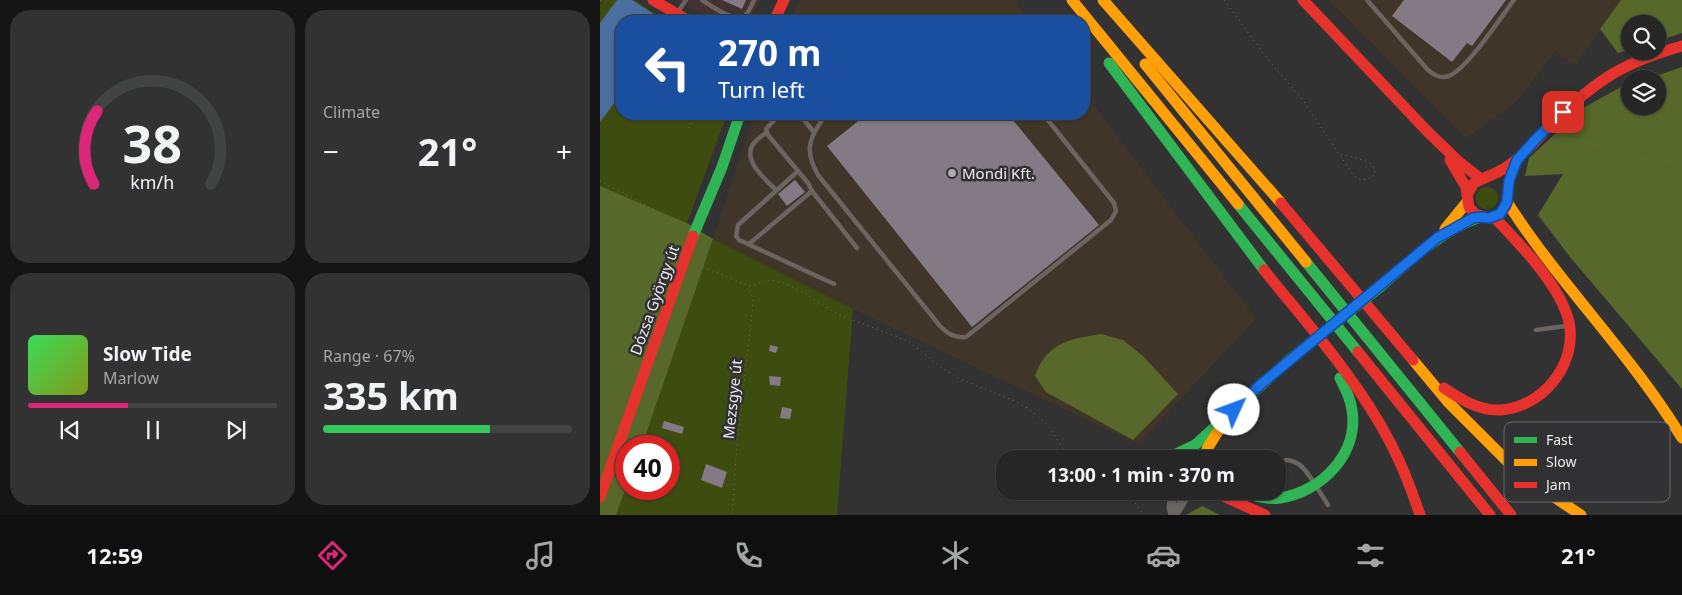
<!DOCTYPE html>
<html lang="en">
<head>
<meta charset="utf-8">
<style>
	body { margin:0; font-family:"Noto Sans",sans-serif; background:#323232; color:#f1f3f6; height:100vh; display:flex; flex-direction:column; font-size:19px; white-space:nowrap }
	* { box-sizing:border-box; margin:0 }
	p { font-size:16px; color:#a4a5a7 }
	.icon { flex:none; width:28px; height:28px; fill:none; stroke:currentColor; stroke-width:2; stroke-linecap:round; stroke-linejoin:round }
	.map { position:relative; flex:1; overflow:hidden }
	.sheet { display:flex; flex-direction:column; gap:10px; padding:10px; background:#151515; width:600px }
	.sheet>* { flex:none }
	.banner { position:absolute; left:15px; top:15px; width:475px; height:105px; border-radius:20px; box-shadow:0 1px 4px #0004,0 0 0 1px #424343; background:#1a4fa0; color:#fff; overflow:hidden }
	.fabs { position:absolute; left:1021px; top:15px; display:grid; gap:10px }
	.fabs a { display:grid; place-items:center; width:45px; height:45px; border-radius:50%; background:#262626; box-shadow:0 1px 4px #0004,0 0 0 1px #424343; font-size:25px }
	.speed { position:absolute; left:15px; top:435px; display:flex; gap:10px; font-size:25px; font-weight:700; text-align:center }
	.speed>* { display:grid; place-content:center; width:65px; height:65px; border-radius:50%; background:#262626; box-shadow:0 1px 4px #0004,0 0 0 1px #424343; line-height:1 }
	.speed .limit { border:8px solid #d22; background:#fff; color:#111 }
	.pin { position:absolute; display:grid; place-items:center; width:42px; height:42px; color:#fff; margin:-21px; border-radius:10px; box-shadow:0 2px 8px #0006 }
	.me { position:absolute; width:55px; margin:-28px; rotate:47deg; stroke-linejoin:round; filter:drop-shadow(0 0 4px #0008) }
	.turn { display:flex; align-items:center; gap:18px; height:105px; padding:0 20px; font-size:22px }
	.turn .icon { width:65px; height:65px; stroke-width:2.5 }
	.turn b { display:block; font-size:35px; line-height:42px }
	.big { font-size:38px; font-weight:700; line-height:1.1 }
	.sheet .tile { flex:1; display:flex; flex-direction:column; justify-content:center; gap:8px; min-width:0; padding:0 18px; border-radius:20px; background:#323232 }
	.sheet .dial { align-items:center; gap:0 }
	.dial svg { height:130px; overflow:visible; fill:none; stroke:#424343; stroke-width:7; stroke-linecap:round; text-anchor:middle }
	.dial text { fill:#f1f3f6; stroke:none }
	.song { display:flex; align-items:center; gap:15px }
	.cover { width:60px; height:60px; border-radius:8px; background:linear-gradient(135deg,hsl(130 70% 55%),hsl(70 70% 35%)) }
	.played { height:5px; border-radius:2px; background:linear-gradient(90deg,#db2777 40%,#424343 40%) }
	.keys { display:flex; justify-content:space-around; direction:ltr }
	.heat { display:flex; justify-content:space-between; align-items:center; font-size:28px; direction:ltr }
	.charge { height:8px; border-radius:4px; background:linear-gradient(90deg,#34c759 67%,#424343 0) }
	.sheet .tiles { flex:1; display:grid; gap:10px; grid-template-columns:repeat(2,1fr) }
	.trip { position:absolute; left:396px; top:450px; width:290px; height:50px; border-radius:20px; background:#262626; box-shadow:0 1px 4px #0004,0 0 0 1px #424343; font-weight:700; line-height:50px; text-align:center }
	.tabs { display:flex; height:80px; justify-content:space-around; align-items:center; background:#0f0f0f; color:#a4a5a7 }
	.tabs .icon { width:35px; height:35px }
	.tabs .active { color:#db2777 }
	.tabs b { font-size:22px; color:#f1f3f6 }
	main { display:flex; flex:1; min-height:0 }
	.map>svg:first-child { display:block }
	.commercial { fill:#443233 }
	.industrial { fill:#3f3629 }
	.green { fill:#3e4c10 }
	.forest { fill:#57682a }
	.water { fill:#4b6ea1 }
	.building { fill:#837a86 }
	.lines { fill:none; stroke-linecap:round; stroke-linejoin:round }
	.path { stroke:#6e6966; stroke-width:1; stroke-dasharray:1 4; stroke-linecap:butt }
	.lane { stroke:#6b6460; stroke-width:4.5 }
	.street { stroke:#6b6460; stroke-width:9 }
	.fast { stroke:#30b455; stroke-width:11 }
	.slow { stroke:#ff9f0a; stroke-width:11 }
	.jam { stroke:#e5322d; stroke-width:11 }
	.fast-bridge { stroke:#30b455; stroke-width:11 }
	.route-casing { stroke:#114b97; stroke-width:12 }
	.route { stroke:#1a73e8; stroke-width:9 }
	.poi-dot { fill:#acacad; stroke:#313134; stroke-width:2 }
	.labels { text-anchor:middle; dominant-baseline:central; stroke-width:5; stroke-linejoin:round; paint-order:stroke }
	.poi-label { font-size:15px; fill:#ededef; stroke:#313134; text-anchor:start }
	.street-label { font-size:15px; fill:#ededef; stroke:#313134 }
	.key { fill:#313134; stroke:#69696c; stroke-width:1 }
	.key-label { font-size:14px; fill:#ededef }
</style>
</head>
<body>
<main>
<section class="sheet">
<div class="tiles">
<div class="tile dial"><svg viewBox="0 0 100 80">
<path d="M14 69A42 42 0 1 1 86 69"/>
<path d="M14 69A42 42 0 0 1 16 24" stroke="#db2777"/>
<text x="50" y="56" font-size="32" font-weight="700">38</text>
<text x="50" y="72" font-size="11">km/h</text>
</svg></div>
<div class="tile"><p>Climate</p>
<div class="heat"><a>−</a><b class="big">21°</b><a>+</a></div>
</div>
<div class="tile">
<div class="song"><i class="cover"></i><div><b>Slow Tide</b><p>Marlow</p></div></div>
<div class="played"></div>
<div class="keys"><svg class="icon" aria-label="previous" viewBox="0 0 24 24"><path d="M18 5L8 12l10 7zM5 5v14"/></svg><svg class="icon" aria-label="pause" viewBox="0 0 24 24"><path d="M8 5v14M16 5v14"/></svg><svg class="icon" aria-label="next" viewBox="0 0 24 24"><path d="M6 5l10 7-10 7zM19 5v14"/></svg></div>
</div>
<div class="tile"><p>Range · 67%</p><b class="big">335 km</b><div class="charge"></div></div>
</div>
</section>
<div class="map">
<svg width="1082" height="515" viewBox="0 0 1082 515">
	<rect width="100%" height="100%" fill="#323233"/>
	<polygon class="commercial" points="79,0 160,0 150,21 113,21"/>
	<g class="industrial">
		<polygon points="199,0 414,0 430,21 191,21"/>
		<polygon points="729,0 1021,0 975,66 956,51 916,102 866,138"/>
		<polygon points="484,92 656,319 538,444 253,309 113,239 155,114 484,114"/>
	</g>
	<g class="green">
		<polygon points="0,0 35,0 67,21 21,21 21,114 127,114 87,223 0,186"/>
		<circle cx="887" cy="198" r="11"/>
		<polygon points="113,239 253,309 237,515 16,515 26,488 69,489 69,446 42,446"/>
	</g>
	<g class="forest">
		<polygon points="1021,0 1082,0 1082,33 1058,41 1058,24 1030,24 1030,49 1018,53 1000,29"/>
		<polygon points="1082,67 1082,389 970,257 938,215 963,174 925,176 929,158 983,108 1021,87 1030,84 1030,106 1058,106 1058,79 1047,79"/>
		<polygon points="0,186 87,223 113,239 42,446 26,446 26,488 16,515 0,515"/>
		<path d="M501 334 523 340 544 357 578 394 533 440 446 392 435 376C446 343 469 339 501 334Z"/>
		<polygon points="602,506 620,515 586,515"/>
	</g>
	<polygon class="water" points="17,0 32,0 64,21 21,21 21,94 0,122 0,23"/>
	<g class="building">
		<polygon points="122,0 146,0 142,9"/>
		<polygon points="804,0 906,0 872,46 867,43 852,62 792,16"/>
		<polygon points="267,114 408,114 499,225 372,327 227,146"/>
		<polygon points="195,180 205,192 187,206 178,194"/>
		<polygon points="170,345 178,347 176,353 169,351"/>
		<polygon points="169,376 181,377 180,386 170,385"/>
		<polygon points="182,407 192,409 190,419 180,418"/>
		<polygon points="64,421 84,427 82,434 62,428"/>
		<polygon points="70,460 80,464 76,474 69,472"/>
		<polygon points="106,464 127,472 122,488 101,480"/>
	</g>
	<g class="lines">
		<g class="path">
			<polyline points="624,0 666,57 702,99 754,176 762,180 773,177 775,171 772,164 763,160 740,154"/>
			<polyline points="0,1 1,0"/>
			<polyline points="89,128 95,114"/>
			<polyline points="992,145 1034,157 1082,164"/>
			<polyline points="0,181 59,212 68,225 82,233"/>
			<polyline points="94,263 149,286 169,280 182,282 204,293 237,314 308,341 342,368 360,379 415,401 429,409 448,425 462,447 475,459"/>
			<polyline points="526,491 544,515"/>
			<polyline points="132,515 136,456 152,312 153,300 149,286"/>
		</g>
		<g class="lane">
			<path d="M102 0C110 5 133 22 143 17 149 14 151 6 154 0"/>
			<path d="M767 0 828 70C834 75 840 79 849 76 867 69 901 17 914 0"/>
			<polyline points="77,13 86,0"/>
			<polyline points="180,114 166,129 168,135 208,183 212,191 257,248"/>
			<polyline points="199,114 214,132"/>
			<path d="M226 114C210 137 203 149 218 175L340 326C348 334 354 338 366 337L511 220 516 211 514 203 443 114"/>
			<path d="M167 132C162 136 155 140 152 146 144 162 166 180 176 190"/>
			<polyline points="198,171 138,225 136,236 139,240 234,284"/>
			<polyline points="149,244 212,191"/>
			<polyline points="936,330 966,326"/>
			<path d="M686 460C701 461 706 471 714 483"/>
			<polyline points="718,489 728,505"/>
		</g>
		<polyline class="street" points="573,491 571,508 573,515 577,511 589,491"/>
		<g class="fast">
			<polyline points="509,63 664,270"/>
			<polyline points="638,204 758,352"/>
			<polyline points="93,236 122,167 140,114"/>
			<polyline points="706,262 860,452"/>
			<path d="M780 287C811 260 840 231 880 217"/>
			<polyline points="570,459 574,455 595,445 689,360"/>
			<path d="M639 491C652 495 666 500 680 498 721 492 759 454 752 410 751 399 745 388 740 378"/>
		</g>
		<g class="slow">
			<polyline points="472,0 638,204"/>
			<polyline points="503,0 681,203"/>
			<polyline points="545,64 706,262"/>
			<path d="M907 202C960 285 1031 354 1082 438"/>
			<polyline points="845,229 867,202"/>
			<polyline points="813,360 848,402 910,464 933,483 981,515"/>
			<polyline points="604,459 607,449 620,428"/>
		</g>
		<g class="jam">
			<polyline points="53,0 89,21"/>
			<polyline points="703,0 827,131 858,161 881,179"/>
			<polyline points="174,21 184,0"/>
			<polyline points="850,160 866,187 869,207 875,214 889,218 900,214 906,206 909,181 917,161"/>
			<path d="M867 195 874 183C885 177 897 174 908 166 926 154 939 136 955 121 997 79 1025 62 1082 46"/>
			<polyline points="681,203 813,360"/>
			<path d="M664 270C709 326 758 380 791 444 803 467 812 491 820 515"/>
			<polyline points="758,352 890,515"/>
			<path d="M844 388C860 399 879 411 900 410 942 408 978 364 969 322 961 286 919 243 894 217"/>
			<polyline points="860,452 911,515"/>
			<polyline points="612,491 665,515"/>
			<polyline points="0,497 93,236"/>
		</g>
		<polyline class="fast-bridge" points="689,360 780,287"/>
	</g>
	<g class="lines">
		<defs>
			<polyline id="route" points="634,410 660,385 837,238 873,218 880,217 889,218 900,214 907,202 909,181 917,160 936,139 963,112"/>
		</defs>
		<use href="#route" class="route-casing"/>
		<use href="#route" class="route"/>
	</g>
	<circle class="poi-dot" cx="352" cy="173" r="5"/>
	<g class="labels">
		<g class="poi-label">
			<text x="362" y="173">Mondi Kft.</text>
		</g>
		<g class="street-label">
			<text transform="translate(54 300) rotate(-70)">Dózsa György út</text>
			<text transform="translate(132 399) rotate(-84)">Mezsgye út</text>
		</g>
	</g>
	<rect x="904" y="422" width="166" height="80" rx="8" class="key"/>
	<rect x="914" y="437" width="23" height="6" fill="#30b455"/>
	<rect x="914" y="459" width="23" height="7" fill="#ff9f0a"/>
	<rect x="914" y="482" width="23" height="6" fill="#e5322d"/>
	<g class="key-label">
		<text x="946" y="445">Fast</text>
		<text x="946" y="467">Slow</text>
		<text x="946" y="490">Jam</text>
	</g>
</svg>
<div class="fabs">
<a><svg class="icon" aria-label="search" viewBox="0 0 24 24"><circle cx="10" cy="10" r="6"/><path d="M15 15l6 6"/></svg></a>
<a><svg class="icon" aria-label="layers" viewBox="0 0 24 24"><path d="M12 4l9 5-9 5-9-5zM3 14l9 5 9-5"/></svg></a>
</div>
<div class="speed"><div class="limit">40</div></div>
<div class="pin" style="left:963px;top:112px;background:#d93025"><svg class="icon" aria-label="arrive" viewBox="0 0 24 24"><path d="M6 21V4h12l-3 4 3 4H6"/></svg></div>
<svg class="me" style="left:634px;top:410px" viewBox="-20 -20 40 40"><circle r="19" fill="#fff"/><path d="M0-13L10 11 0 6-10 11z" fill="#1a73e8"/></svg>
<div class="trip">13:00 · 1 min · 370 m</div>
<div class="banner">
<div class="turn"><svg class="icon" aria-label="left" viewBox="0 0 24 24"><path d="M17 20v-9H6M10 6l-5 5 5 5"/></svg><div><b>270 m</b>Turn left</div></div>
</div>
</div>
</main>
<nav class="tabs">
<b>12:59</b>
<svg class="icon active" aria-label="directions" viewBox="0 0 24 24"><path d="M12 3l9 9-9 9-9-9zM9 14v-3h6M13 9l2 2-2 2"/></svg>
<svg class="icon" aria-label="music" viewBox="0 0 24 24"><path d="M9 18V5l10-2v13"/><circle cx="6" cy="18" r="3"/><circle cx="16" cy="16" r="3"/></svg>
<svg class="icon" aria-label="phone" viewBox="0 0 24 24"><path d="M5 4h4l2 5-3 2q2 4 5 5l2-3 5 2v4C11 20 4 13 5 4z"/></svg>
<svg class="icon" aria-label="climate" viewBox="0 0 24 24"><path d="M12 3v18M4 7l16 10M4 17L20 7"/></svg>
<svg class="icon" aria-label="car" viewBox="0 0 24 24"><path d="M5 17H2v-5l4-1 3-4h7l3 4 3 1v5h-3M9 17h6M6 11h13"/><circle cx="7" cy="17" r="2"/><circle cx="17" cy="17" r="2"/></svg>
<svg class="icon" aria-label="filters" viewBox="0 0 24 24"><path d="M4 7h16M4 17h16"/><circle cx="9" cy="7" r="2"/><circle cx="15" cy="17" r="2"/></svg>
<b>21°</b>
</nav>
</body>
</html>
